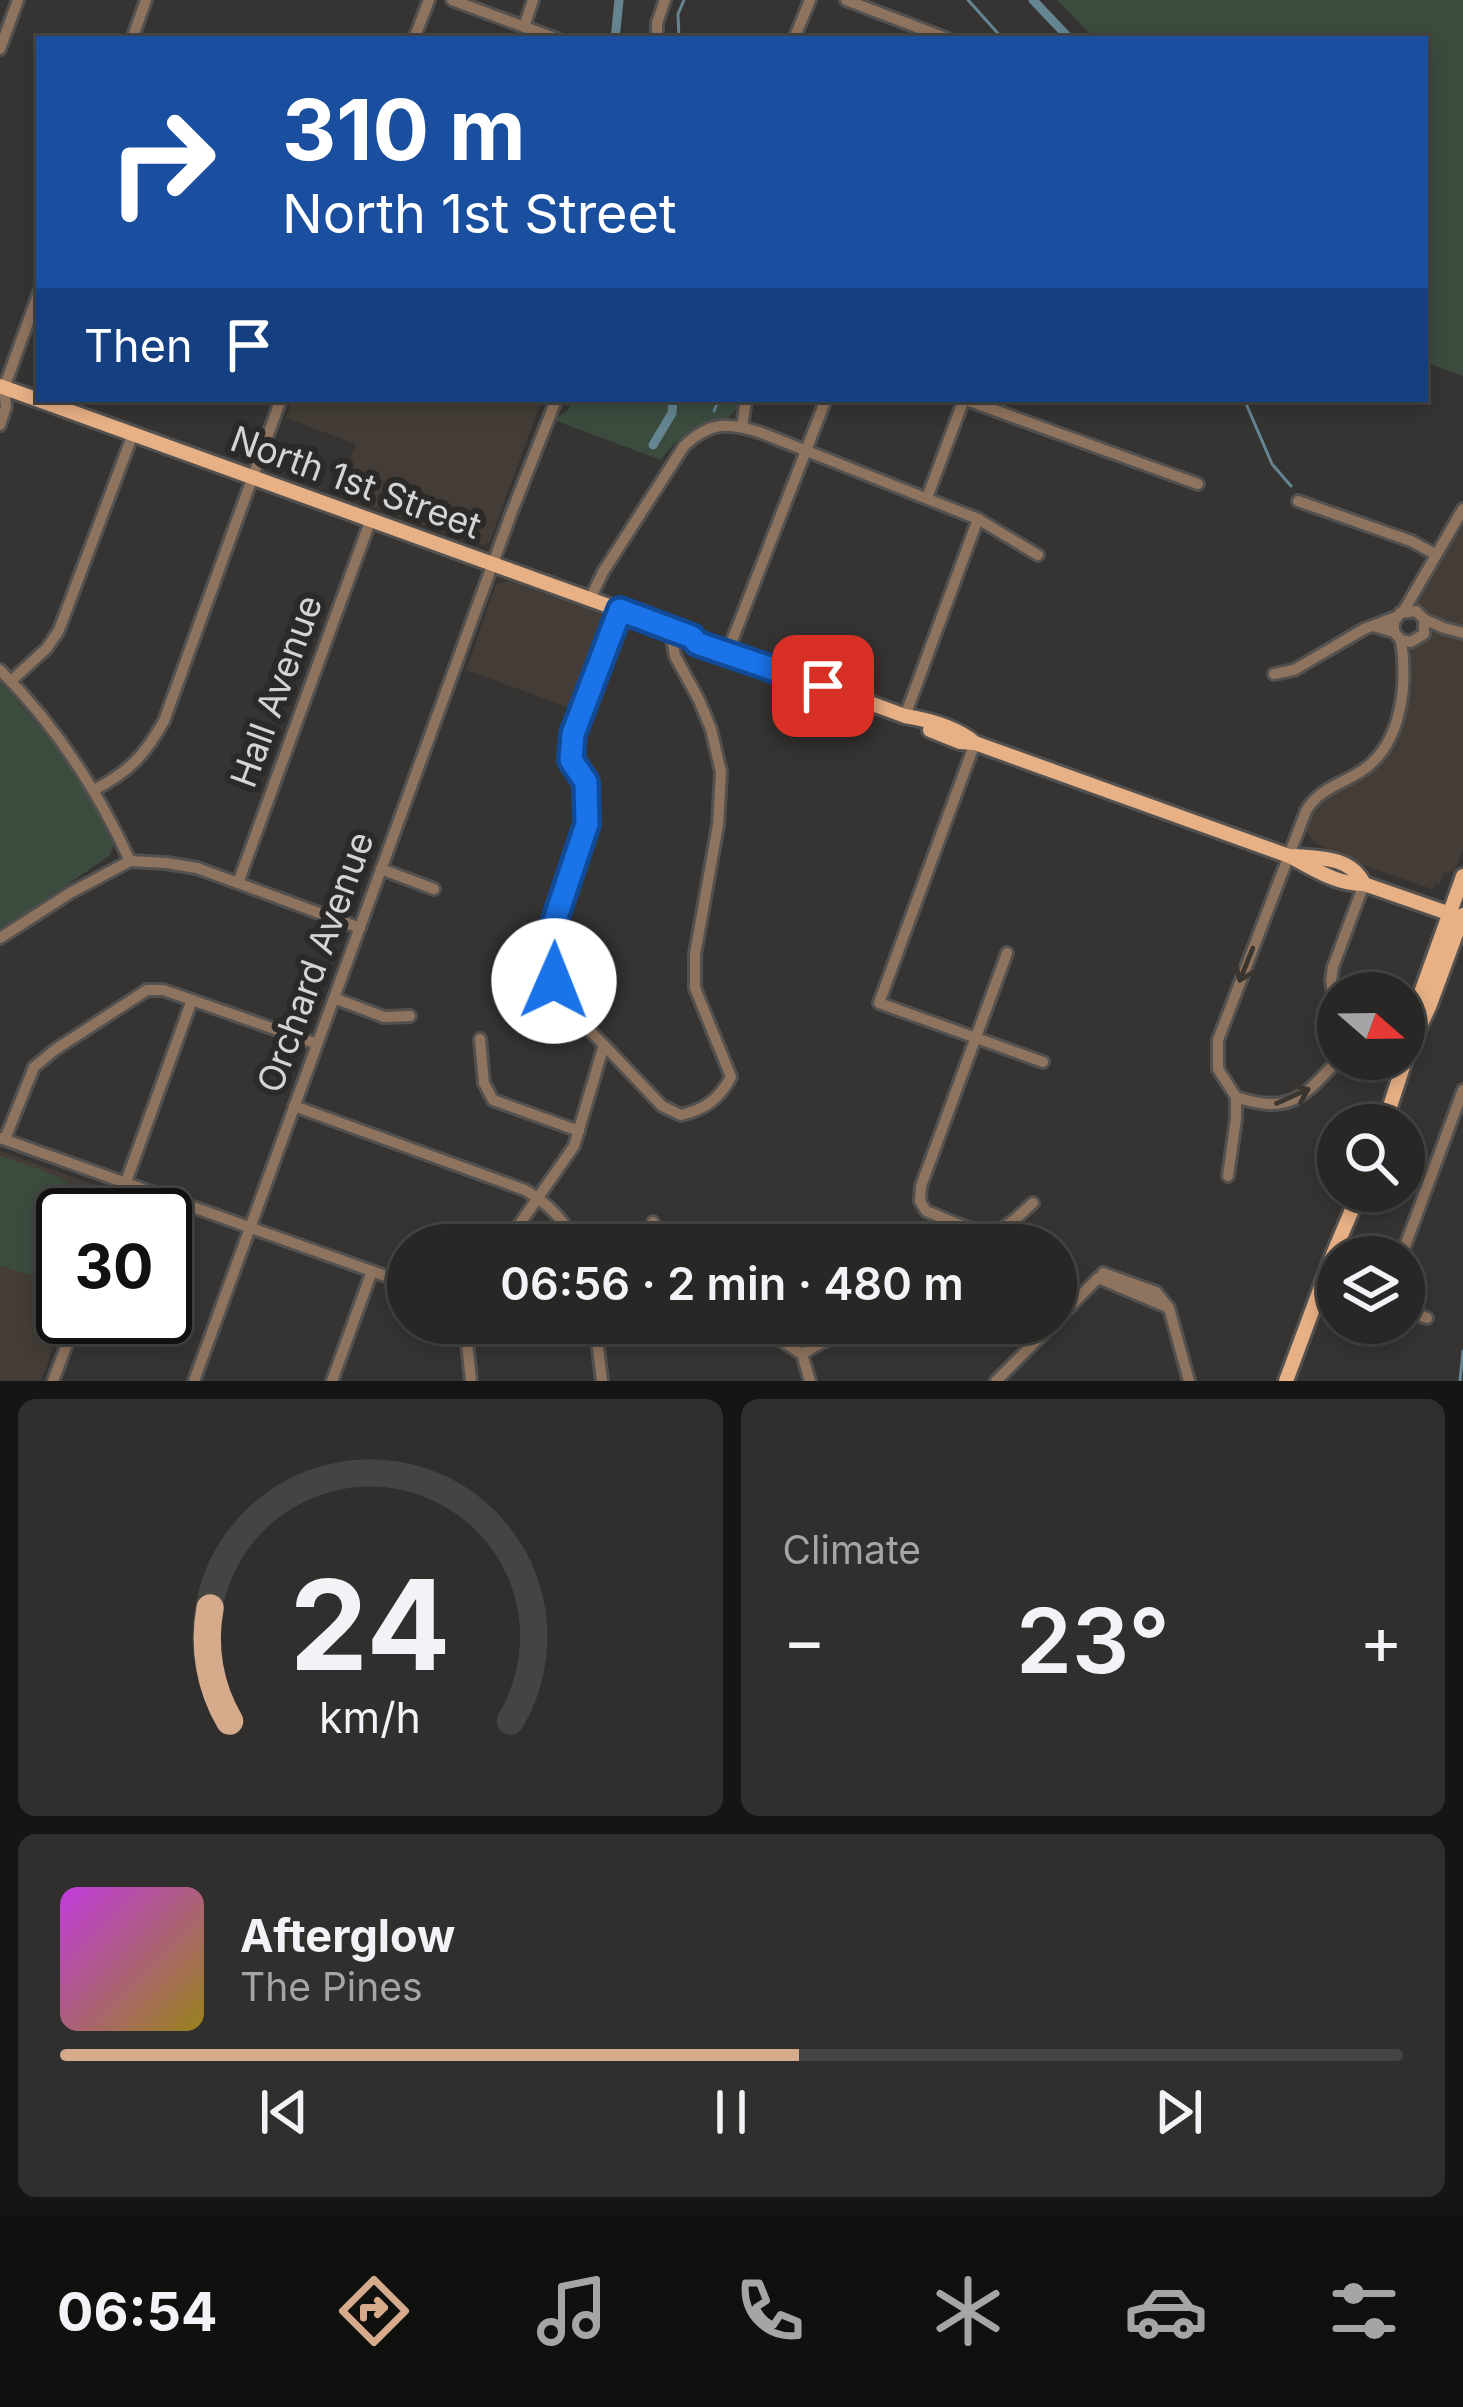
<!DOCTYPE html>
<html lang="en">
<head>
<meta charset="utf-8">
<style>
	body { margin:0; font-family:Inter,sans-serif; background:#302f2e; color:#f1f3f6; height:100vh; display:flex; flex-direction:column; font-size:45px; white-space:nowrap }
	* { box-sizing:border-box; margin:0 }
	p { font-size:39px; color:#a5a5a7 }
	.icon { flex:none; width:66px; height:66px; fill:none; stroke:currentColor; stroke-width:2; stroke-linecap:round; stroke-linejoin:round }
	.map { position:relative; height:1381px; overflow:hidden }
	.sheet { display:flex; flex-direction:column; gap:18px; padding:18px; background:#161515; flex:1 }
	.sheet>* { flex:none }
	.guide { position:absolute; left:36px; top:36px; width:1392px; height:366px; border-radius:0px; box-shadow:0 6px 18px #0003,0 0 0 3px #444443; background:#1a4fa0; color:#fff; overflow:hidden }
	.needle { width:78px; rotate:110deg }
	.tools { position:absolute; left:1317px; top:972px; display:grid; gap:24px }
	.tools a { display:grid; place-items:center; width:108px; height:108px; border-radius:50%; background:#282726; box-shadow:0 6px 18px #0003,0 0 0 3px #444443; font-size:60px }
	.speed { position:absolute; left:36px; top:1188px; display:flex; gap:24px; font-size:60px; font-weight:700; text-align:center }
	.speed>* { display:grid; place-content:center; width:156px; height:156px; border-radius:50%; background:#282726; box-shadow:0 6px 18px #0003,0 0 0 3px #444443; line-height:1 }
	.speed .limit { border:6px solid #111; border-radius:18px; background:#fff; color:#111 }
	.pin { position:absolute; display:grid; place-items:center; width:102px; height:102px; color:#fff; margin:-51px; border-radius:24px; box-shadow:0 6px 18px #0006 }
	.me { position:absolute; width:132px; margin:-66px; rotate:1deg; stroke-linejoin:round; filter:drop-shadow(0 0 9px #0008) }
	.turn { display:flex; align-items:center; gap:42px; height:252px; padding:0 48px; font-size:54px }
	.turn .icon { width:156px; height:156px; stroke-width:2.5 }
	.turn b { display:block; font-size:84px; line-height:102px }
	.then { display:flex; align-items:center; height:114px; padding:0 48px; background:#0003; gap:24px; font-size:45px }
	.big { font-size:90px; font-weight:600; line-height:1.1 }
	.sheet .tile { flex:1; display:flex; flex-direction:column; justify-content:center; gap:18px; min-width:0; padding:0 42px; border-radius:18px; background:#302f2e }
	.sheet .dial { align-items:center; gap:0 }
	.dial svg { height:312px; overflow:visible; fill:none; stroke:#444443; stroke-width:7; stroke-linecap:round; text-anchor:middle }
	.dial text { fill:#f1f3f6; stroke:none }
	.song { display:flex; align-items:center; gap:36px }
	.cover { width:144px; height:144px; border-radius:18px; background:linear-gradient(135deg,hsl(290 70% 55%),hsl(50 70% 35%)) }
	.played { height:12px; border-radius:6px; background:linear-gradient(90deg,#d6ab8b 55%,#444443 55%) }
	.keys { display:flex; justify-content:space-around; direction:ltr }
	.heat { display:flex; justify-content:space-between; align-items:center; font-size:66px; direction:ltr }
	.sheet .tiles { flex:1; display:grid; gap:18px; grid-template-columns:1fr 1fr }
	.tile:last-child { grid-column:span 2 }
	.trip { position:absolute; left:387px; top:1224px; width:690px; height:120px; border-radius:60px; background:#282726; box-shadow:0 6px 18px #0003,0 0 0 3px #444443; font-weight:600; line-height:120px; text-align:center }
	.menu { display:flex; height:192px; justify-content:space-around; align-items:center; background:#10100f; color:#a5a5a7 }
	.menu .icon { width:84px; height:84px }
	.menu .current { color:#d6ab8b }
	.menu b { font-size:54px; color:#f1f3f6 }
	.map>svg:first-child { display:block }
	.built { fill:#443d37 }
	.green { fill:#3b4c3f }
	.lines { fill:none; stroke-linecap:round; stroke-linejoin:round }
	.stream { stroke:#648591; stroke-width:3 }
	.canal { stroke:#648591; stroke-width:9 }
	.minor-casing { stroke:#53514f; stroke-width:16 }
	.major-casing { stroke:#53514f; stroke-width:20 }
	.minor { stroke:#8e735e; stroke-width:10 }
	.major { stroke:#e7b085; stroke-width:14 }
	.oneway { stroke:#3b3530 }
	.route-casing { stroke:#114b97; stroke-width:30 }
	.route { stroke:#1a73e8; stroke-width:21 }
	.labels { text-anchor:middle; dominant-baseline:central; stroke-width:12; stroke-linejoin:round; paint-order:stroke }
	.street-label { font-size:36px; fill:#d5d4d3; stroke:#2c2a28 }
</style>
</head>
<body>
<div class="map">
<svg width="1463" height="1381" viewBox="0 0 1463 1381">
	<rect width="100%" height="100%" fill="#363432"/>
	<g class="built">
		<polygon points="293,399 542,399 490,541 485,545 477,544 336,494 356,444 286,418"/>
		<polygon points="1463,525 1463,849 1456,868 1453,872 1443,873 1440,884 1435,884 1432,889 1368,867 1315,843 1308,834 1299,830 1306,811 1357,774 1395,727 1405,667 1416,641 1423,634 1416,611 1420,596"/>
		<polygon points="508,581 601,614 605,622 573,709 466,670 496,584"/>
		<polygon points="0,1151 109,1190 100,1215 63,1215 64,1317 41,1381 0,1381"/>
	</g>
	<g class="green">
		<polygon points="1057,0 1463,0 1463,376 1425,362 1425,39 1095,39"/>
		<path d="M572 399H741C731 429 712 416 691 430 679 438 669 448 661 460L554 420 568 410Z"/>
		<path d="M0 682C38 723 96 792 114 845L109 856 0 931Z"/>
		<path d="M0 1156C35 1169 79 1175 92 1215L63 1210 49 1247 62 1253 61 1255 46 1262H32L51 1264 63 1258V1272C40 1281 22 1273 0 1265Z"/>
	</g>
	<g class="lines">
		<g class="stream">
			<polyline points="968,0 1003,39"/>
			<polyline points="679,39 678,14 684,0"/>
			<polyline points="1244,399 1272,464 1291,486"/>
			<polyline points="714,411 719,399"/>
			<polyline points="1460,1381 1463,1351"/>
		</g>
		<g class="canal">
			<polyline points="1033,0 1070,39"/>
			<polyline points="615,39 619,0"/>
			<polyline points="653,445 672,413 673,399"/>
		</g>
		<defs>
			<g id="minor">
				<polyline points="452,0 557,39"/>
				<polyline points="846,0 948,39"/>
				<polyline points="524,27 533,0"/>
				<polyline points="132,39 146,0"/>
				<polyline points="414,39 429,0"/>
				<polyline points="657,39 657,23 665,0"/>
				<polyline points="794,39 810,0"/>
				<polyline points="0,49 18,0"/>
				<polyline points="964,399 1198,484"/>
				<polyline points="0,425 6,407 4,388 39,292"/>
				<polyline points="742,427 746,399"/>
				<polyline points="927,498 964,399"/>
				<polyline points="1298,501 1411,541 1435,554"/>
				<path d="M590 599 603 572 684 446C709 422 727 422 759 432L978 519 1038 555"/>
				<polyline points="1403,612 1463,509"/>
				<polyline points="1424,619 1444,628 1463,633"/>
				<polyline points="1373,626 1394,632 1401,640 1411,642 1424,634 1424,619 1416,611 1400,613 1394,622 1394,632"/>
				<polyline points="730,646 826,399"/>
				<path d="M0 670C55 725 98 791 130 861"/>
				<polyline points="1274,674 1294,670 1364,629 1396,617"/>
				<polyline points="11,681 47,648 59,630 133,434"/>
				<polyline points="905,716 978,519"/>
				<polyline points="975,743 879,1003 1043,1062"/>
				<path d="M94 790C130 771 144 756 164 721L281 399"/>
				<polyline points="130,861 166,863 197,868 360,928"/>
				<polyline points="381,869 434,889"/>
				<polyline points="238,883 371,519"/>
				<polyline points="0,938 70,893 130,861"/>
				<path d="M1007 953 921 1186 920 1201 926 1211C945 1218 973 1234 993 1231 1008 1229 1022 1212 1033 1203"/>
				<polyline points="334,998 384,1017 410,1016"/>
				<polyline points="1338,1022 1331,981 1333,967 1364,884"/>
				<polyline points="480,1039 484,1083 493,1100 579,1131"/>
				<path d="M604 1045 662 1106 681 1115C706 1109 719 1099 731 1077L695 988V954L718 825 721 772 711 729 699 700 675 656 670 628"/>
				<path d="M1339 1059C1303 1097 1291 1115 1236 1097L1218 1069V1040L1306 811C1319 789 1339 785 1360 772 1402 746 1408 685 1401 640"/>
				<path d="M294 1106 525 1190C546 1202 567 1222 576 1245"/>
				<polyline points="0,1138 408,1284"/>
				<polyline points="5,1139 34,1067 56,1049 147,990 163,990 192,1000 317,1044"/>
				<polyline points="1228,1176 1236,1119 1236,1097"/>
				<polyline points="114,1215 192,1000"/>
				<polyline points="653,1222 658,1245"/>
				<polyline points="760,1232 769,1245"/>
				<polyline points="505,1245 574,1146 604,1045 563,1003 553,981 550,958 551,932 587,823 586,781 571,760 573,734 620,610"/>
				<polyline points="1401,1257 1463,1090"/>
				<polyline points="1103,1273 1156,1292 1169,1308"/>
				<polyline points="1404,1310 1427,1318"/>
				<polyline points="1056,1321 1098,1278 1169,1308 1189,1381"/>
				<polyline points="465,1323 471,1381"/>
				<polyline points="595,1323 602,1381"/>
				<polyline points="754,1323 802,1354"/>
				<path d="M802 1354C833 1334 862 1324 899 1329"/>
				<polyline points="802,1354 810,1381"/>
				<polyline points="53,1381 77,1317"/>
				<polyline points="194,1381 511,514 556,400"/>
				<polyline points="332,1381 372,1271"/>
				<polyline points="996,1381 1054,1323"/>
			</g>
			<g id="major">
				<path d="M0 386 620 610 761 666H770L905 716C930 720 956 727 975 743"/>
				<path d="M930 730 960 742 975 743 1289 856C1313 868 1337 885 1364 884L1462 918"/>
				<path d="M1294 856C1321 858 1351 857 1364 884"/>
				<polyline points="1411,1034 1422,990 1463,876"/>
				<polyline points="1384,1125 1408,1051 1429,1007 1463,915"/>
				<polyline points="1286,1381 1334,1252 1360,1191"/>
			</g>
		</defs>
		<use href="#minor" class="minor-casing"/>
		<use href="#major" class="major-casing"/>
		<use href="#minor" class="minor"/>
		<use href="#major" class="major"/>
	</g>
	<defs><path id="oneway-shaft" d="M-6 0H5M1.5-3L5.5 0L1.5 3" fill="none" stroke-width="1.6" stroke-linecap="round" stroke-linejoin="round" transform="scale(3)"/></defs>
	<g class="oneway">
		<use href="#oneway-shaft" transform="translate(1246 965) rotate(112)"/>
		<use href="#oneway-shaft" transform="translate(1293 1096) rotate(-24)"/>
	</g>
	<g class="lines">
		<defs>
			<polyline id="route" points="554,981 551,932 587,824 586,782 571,760 573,734 620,610 692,637 697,643 708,647 823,686"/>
		</defs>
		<use href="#route" class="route-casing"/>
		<use href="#route" class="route"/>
	</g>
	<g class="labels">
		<g class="street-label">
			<text transform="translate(356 482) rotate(20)">North 1st Street</text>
			<text transform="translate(276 691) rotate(-70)">Hall Avenue</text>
			<text transform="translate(315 962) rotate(-70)">Orchard Avenue</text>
		</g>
	</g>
</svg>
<div class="tools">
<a><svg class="needle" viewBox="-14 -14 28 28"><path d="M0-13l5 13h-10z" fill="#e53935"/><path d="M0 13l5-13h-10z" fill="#a5a5a7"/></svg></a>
<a><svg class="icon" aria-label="search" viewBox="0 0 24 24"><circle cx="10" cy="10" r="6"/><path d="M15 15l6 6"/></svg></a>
<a><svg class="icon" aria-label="layers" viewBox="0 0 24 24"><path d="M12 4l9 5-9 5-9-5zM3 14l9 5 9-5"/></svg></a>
</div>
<div class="speed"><div class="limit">30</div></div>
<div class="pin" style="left:823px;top:686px;background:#d93025"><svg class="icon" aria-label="arrive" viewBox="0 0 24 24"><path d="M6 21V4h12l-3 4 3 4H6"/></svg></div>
<svg class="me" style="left:554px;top:981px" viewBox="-20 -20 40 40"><circle r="19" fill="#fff"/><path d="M0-13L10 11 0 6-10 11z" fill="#1a73e8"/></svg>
<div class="trip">06:56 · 2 min · 480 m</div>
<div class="guide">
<div class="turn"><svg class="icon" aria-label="right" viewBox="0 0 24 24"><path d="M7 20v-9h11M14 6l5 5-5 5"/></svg><div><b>310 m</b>North 1st Street</div></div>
<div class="then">Then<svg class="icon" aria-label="arrive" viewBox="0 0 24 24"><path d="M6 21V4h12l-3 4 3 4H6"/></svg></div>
</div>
</div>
<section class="sheet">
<div class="tiles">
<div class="tile dial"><svg viewBox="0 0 100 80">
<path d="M14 69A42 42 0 1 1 86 69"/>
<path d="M14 69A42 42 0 0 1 9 40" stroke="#d6ab8b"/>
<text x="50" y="56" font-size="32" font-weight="700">24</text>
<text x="50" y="72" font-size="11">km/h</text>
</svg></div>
<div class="tile"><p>Climate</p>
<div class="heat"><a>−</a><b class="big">23°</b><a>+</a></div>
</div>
<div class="tile">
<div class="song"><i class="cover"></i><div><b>Afterglow</b><p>The Pines</p></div></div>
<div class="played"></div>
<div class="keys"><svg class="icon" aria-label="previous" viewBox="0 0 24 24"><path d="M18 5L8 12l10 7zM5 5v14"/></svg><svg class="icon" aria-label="pause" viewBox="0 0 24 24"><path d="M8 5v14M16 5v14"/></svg><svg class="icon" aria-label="next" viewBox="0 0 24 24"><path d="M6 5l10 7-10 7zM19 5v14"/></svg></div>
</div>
</div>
</section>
<nav class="menu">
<b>06:54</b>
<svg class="icon current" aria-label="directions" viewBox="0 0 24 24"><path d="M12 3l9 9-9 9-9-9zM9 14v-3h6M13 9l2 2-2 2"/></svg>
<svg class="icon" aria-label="music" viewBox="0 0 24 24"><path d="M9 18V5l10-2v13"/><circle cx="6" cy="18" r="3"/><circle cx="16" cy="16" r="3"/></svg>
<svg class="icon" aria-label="phone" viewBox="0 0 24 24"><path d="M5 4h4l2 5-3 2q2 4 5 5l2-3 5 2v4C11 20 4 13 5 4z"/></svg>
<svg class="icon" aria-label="climate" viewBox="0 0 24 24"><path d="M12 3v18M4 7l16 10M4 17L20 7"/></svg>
<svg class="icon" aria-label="car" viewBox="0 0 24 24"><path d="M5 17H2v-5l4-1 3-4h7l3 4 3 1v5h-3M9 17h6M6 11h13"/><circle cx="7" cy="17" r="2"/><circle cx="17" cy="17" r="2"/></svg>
<svg class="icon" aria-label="filters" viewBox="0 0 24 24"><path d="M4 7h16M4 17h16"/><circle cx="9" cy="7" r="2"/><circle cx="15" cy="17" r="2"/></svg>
</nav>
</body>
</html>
